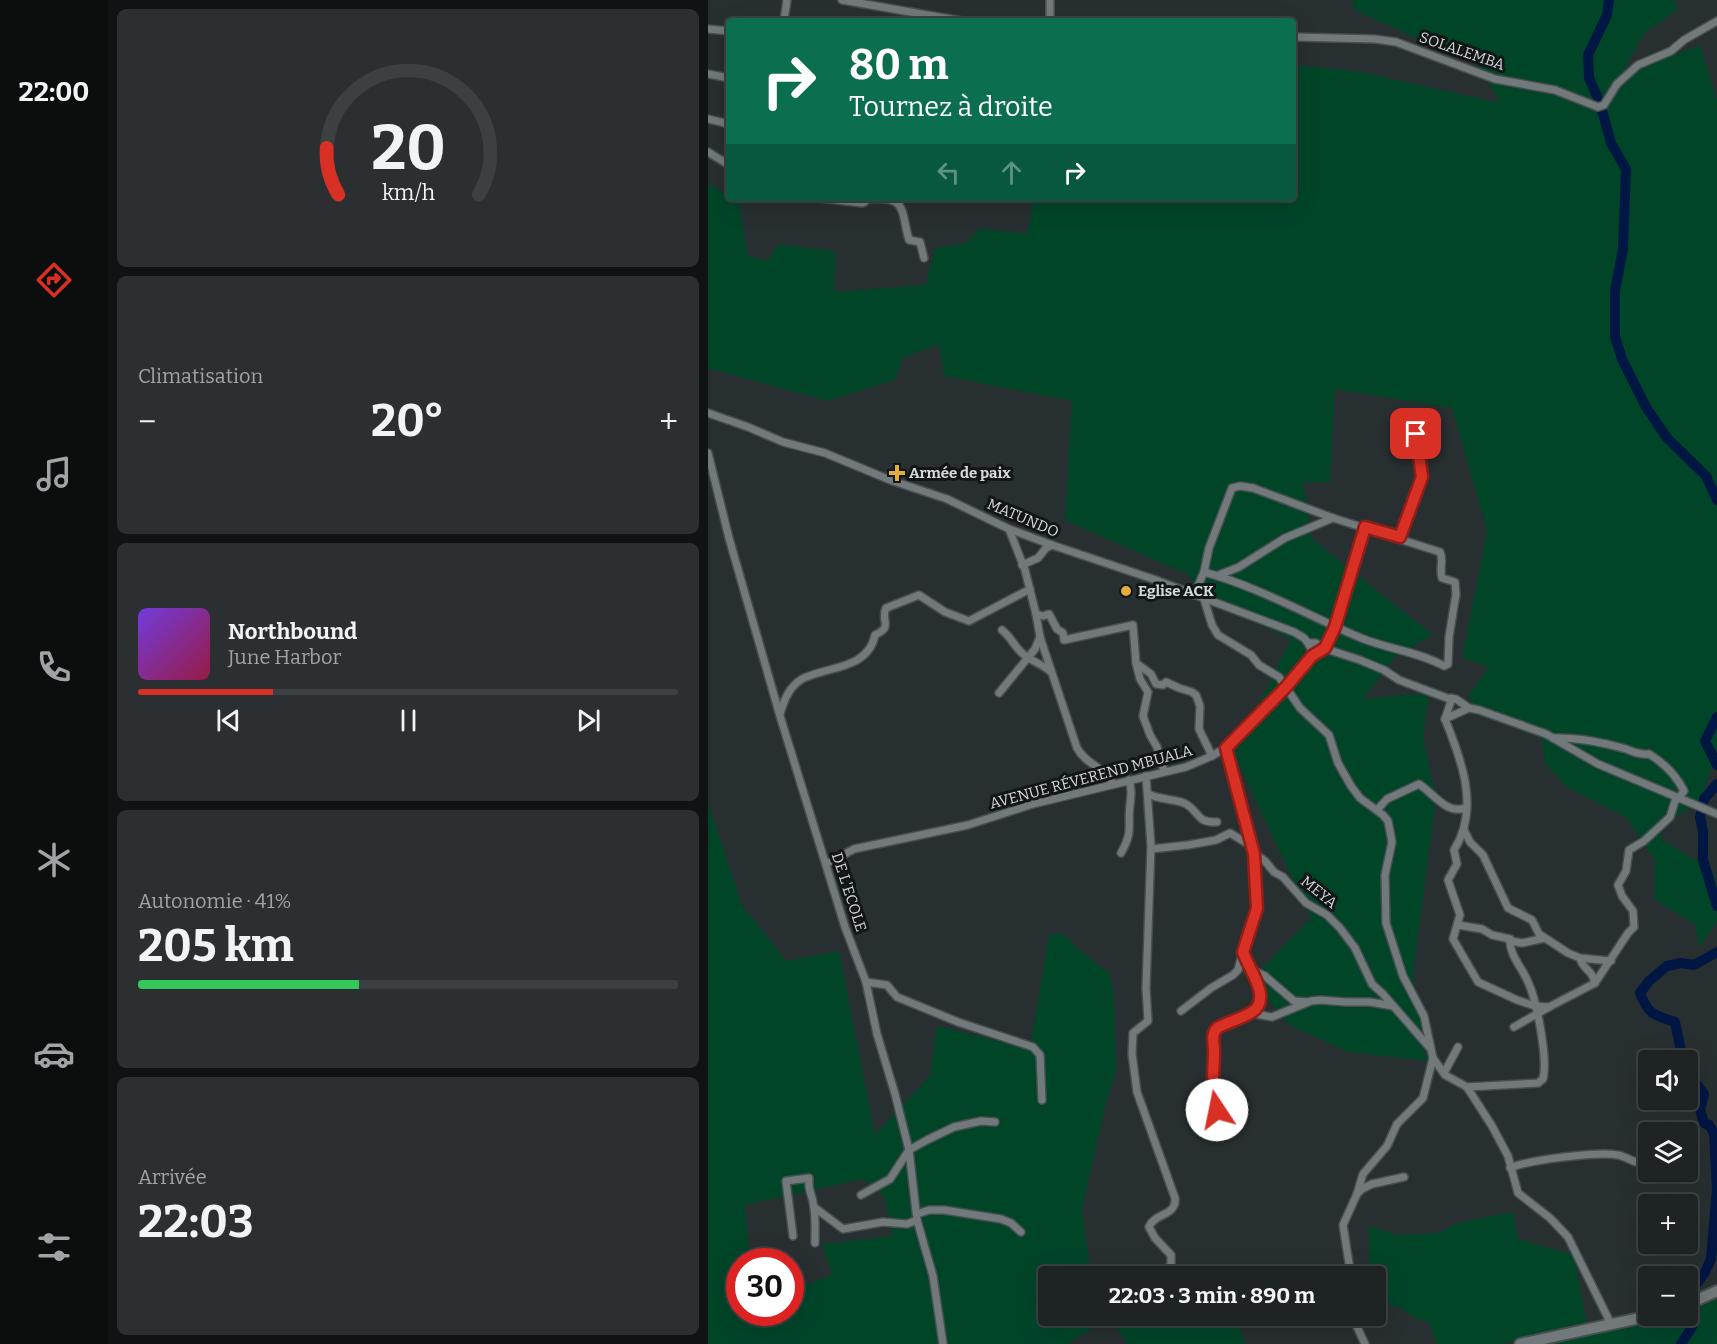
<!DOCTYPE html>
<html lang="fr">
<head>
<meta charset="utf-8">
<style>
	body { margin:0; font-family:Bitter,serif; background:#2b2f31; color:#f1f3f6; height:100vh; display:flex; flex-direction:column; font-size:22px; white-space:nowrap }
	* { box-sizing:border-box; margin:0 }
	p { font-size:20px; color:#a1a4a6 }
	.icon { flex:none; width:33px; height:33px; fill:none; stroke:currentColor; stroke-width:2; stroke-linecap:round; stroke-linejoin:round }
	.map { position:relative; flex:1; overflow:hidden }
	.side { display:flex; flex-direction:column; gap:9px; padding:9px; background:#101314; width:600px }
	.side>* { flex:none }
	.guide { position:absolute; left:18px; top:18px; width:570px; height:183px; border-radius:6px; box-shadow:0 6px 24px #0002,0 0 0 2px #3c4041; background:#0b6e4f; color:#fff; overflow:hidden }
	.fabs { position:absolute; left:930px; top:1050px; display:grid; gap:12px }
	.fabs a { display:grid; place-items:center; width:60px; height:60px; border-radius:6px; background:#1e2324; box-shadow:0 6px 24px #0002,0 0 0 2px #3c4041; font-size:30px }
	.speed { position:absolute; left:18px; top:1248px; display:flex; gap:12px; font-size:30px; font-weight:700; text-align:center }
	.speed>* { display:grid; place-content:center; width:78px; height:78px; border-radius:50%; background:#1e2324; box-shadow:0 6px 24px #0002,0 0 0 2px #3c4041; line-height:1 }
	.speed .limit { border:9px solid #d22; background:#fff; color:#111 }
	.pin { position:absolute; display:grid; place-items:center; width:51px; height:51px; color:#fff; margin:-26px; border-radius:12px; box-shadow:0 3px 9px #0006 }
	.me { position:absolute; width:66px; margin:-33px; rotate:349deg; stroke-linejoin:round; filter:drop-shadow(0 0 4px #0008) }
	.turn { display:flex; align-items:center; gap:21px; height:126px; padding:0 24px; font-size:27px }
	.turn .icon { width:78px; height:78px; stroke-width:2.5 }
	.turn b { display:block; font-size:42px; line-height:51px }
	.lanes { display:flex; align-items:center; height:57px; padding:0 24px; background:#0003; justify-content:center; gap:30px; direction:ltr }
	.lanes .off { opacity:.35 }
	.big { font-size:45px; font-weight:700; line-height:1.1 }
	.side .card { flex:1; display:flex; flex-direction:column; justify-content:center; gap:9px; min-width:0; padding:0 21px; border-radius:9px; background:#2b2f31 }
	.side .dial { align-items:center; gap:0 }
	.dial svg { height:156px; overflow:visible; fill:none; stroke:#3c4041; stroke-width:7; stroke-linecap:round; text-anchor:middle }
	.dial text { fill:#f1f3f6; stroke:none }
	.song { display:flex; align-items:center; gap:18px }
	.cover { width:72px; height:72px; border-radius:9px; background:linear-gradient(135deg,hsl(260 70% 55%),hsl(340 70% 35%)) }
	.played { height:6px; border-radius:3px; background:linear-gradient(90deg,#d93025 25%,#3c4041 25%) }
	.keys { display:flex; justify-content:space-around; direction:ltr }
	.heat { display:flex; justify-content:space-between; align-items:center; font-size:33px; direction:ltr }
	.charge { height:9px; border-radius:4px; background:linear-gradient(90deg,#34c759 41%,#3c4041 0) }
	.trip { position:absolute; left:330px; top:1266px; width:348px; height:60px; border-radius:6px; background:#1e2324; box-shadow:0 6px 24px #0002,0 0 0 2px #3c4041; font-weight:700; line-height:60px; text-align:center }
	main { display:flex; flex:1; min-height:0 }
	.dock { display:flex; flex-direction:column; width:108px; justify-content:space-around; align-items:center; background:#0c0e0e; color:#a1a4a6 }
	.dock .icon { width:42px; height:42px }
	.dock .active { color:#d93025 }
	.dock b { font-size:27px; color:#f1f3f6 }
	.map>svg:first-child { display:block }
	.green { fill:#014529; fill-rule:evenodd }
	.lines { fill:none; stroke-linecap:round; stroke-linejoin:round }
	.river { stroke:#001643; stroke-width:10 }
	.street-casing { stroke:#484d4e; stroke-width:10 }
	.secondary-casing { stroke:#484d4e; stroke-width:14 }
	.street { stroke:#71797a; stroke-width:7 }
	.secondary { stroke:#71797a; stroke-width:10 }
	.route-casing { stroke:#8d1f18; stroke-width:15 }
	.route { stroke:#d93025; stroke-width:10 }
	.poi-dot { fill:#e4ad35; stroke:#131617; stroke-width:2 }
	.labels { text-anchor:middle; dominant-baseline:central; stroke-width:6; stroke-linejoin:round; paint-order:stroke }
	.street-label { font-size:15px; fill:#d4d9da; stroke:#131617 }
	.poi-label { font-size:15px; font-weight:bold; fill:#d4d9da; stroke:#131617; text-anchor:start }
</style>
</head>
<body>
<main>
<nav class="dock">
<b>22:00</b>
<svg class="icon active" aria-label="directions" viewBox="0 0 24 24"><path d="M12 3l9 9-9 9-9-9zM9 14v-3h6M13 9l2 2-2 2"/></svg>
<svg class="icon" aria-label="music" viewBox="0 0 24 24"><path d="M9 18V5l10-2v13"/><circle cx="6" cy="18" r="3"/><circle cx="16" cy="16" r="3"/></svg>
<svg class="icon" aria-label="phone" viewBox="0 0 24 24"><path d="M5 4h4l2 5-3 2q2 4 5 5l2-3 5 2v4C11 20 4 13 5 4z"/></svg>
<svg class="icon" aria-label="climate" viewBox="0 0 24 24"><path d="M12 3v18M4 7l16 10M4 17L20 7"/></svg>
<svg class="icon" aria-label="car" viewBox="0 0 24 24"><path d="M5 17H2v-5l4-1 3-4h7l3 4 3 1v5h-3M9 17h6M6 11h13"/><circle cx="7" cy="17" r="2"/><circle cx="17" cy="17" r="2"/></svg>
<svg class="icon" aria-label="filters" viewBox="0 0 24 24"><path d="M4 7h16M4 17h16"/><circle cx="9" cy="7" r="2"/><circle cx="15" cy="17" r="2"/></svg>
</nav>
<section class="side">
<div class="card dial"><svg viewBox="0 0 100 80">
<path d="M14 69A42 42 0 1 1 86 69"/>
<path d="M14 69A42 42 0 0 1 8 45" stroke="#d93025"/>
<text x="50" y="56" font-size="32" font-weight="700">20</text>
<text x="50" y="72" font-size="11">km/h</text>
</svg></div>
<div class="card"><p>Climatisation</p>
<div class="heat"><a>−</a><b class="big">20°</b><a>+</a></div>
</div>
<div class="card">
<div class="song"><i class="cover"></i><div><b>Northbound</b><p>June Harbor</p></div></div>
<div class="played"></div>
<div class="keys"><svg class="icon" aria-label="previous" viewBox="0 0 24 24"><path d="M18 5L8 12l10 7zM5 5v14"/></svg><svg class="icon" aria-label="pause" viewBox="0 0 24 24"><path d="M8 5v14M16 5v14"/></svg><svg class="icon" aria-label="next" viewBox="0 0 24 24"><path d="M6 5l10 7-10 7zM19 5v14"/></svg></div>
</div>
<div class="card"><p>Autonomie · 41%</p><b class="big">205 km</b><div class="charge"></div></div>
<div class="card"><p>Arrivée</p><b class="big">22:03</b></div>
</section>
<div class="map">
<svg width="1009" height="1344" viewBox="0 0 1009 1344">
	<rect width="100%" height="100%" fill="#282f30"/>
	<g class="green">
		<polygon points="645,0 966,0 970,9 936,34 915,71 992,46 1009,101 1009,748 993,801 955,825 953,839 1005,871 1009,887 1009,922 991,947 987,924 947,900 947,860 918,817 857,786 837,763 832,729 765,704 760,696 781,667 754,658 779,531 744,408 627,389 622,482 595,482 604,539 725,635 688,656 655,699 721,693 715,737 728,798 705,974 719,1061 640,1052 581,1025 543,980 603,918 526,754 583,639 500,602 481,575 357,520 364,401 236,376 231,344 195,358 187,380 120,401 0,368 0,183 21,196 21,198 31,201 40,256 60,261 70,244 127,251 126,292 218,285 227,248 258,243 272,228 319,234 326,198 585,198 585,65 649,71 792,103 771,66 646,10"/>
		<path d="M0 802 34 905 78 961 131 951 167 1135 222 1076 229 1026 322 1049 341 935 356 934 370 949 401 973 405 987 407 1014 408 1071 397 1107 374 1210 383 1276H340V1316H388L389 1325 360 1344H0ZM155 1179 176 1196 185 1236 114 1244 124 1274 83 1292 82 1312H32V1262L42 1261 37 1205Z"/>
		<polygon points="805,1212 810,1239 866,1255 879,1325 793,1344 729,1344 721,1322 706,1318 693,1308 675,1303 668,1299 668,1276 662,1276 661,1270 661,1226 689,1235 730,1233 750,1223"/>
		<polygon points="1009,1296 1009,1344 834,1344 958,1316 980,1316 980,1307"/>
		<polygon points="419,1316 524,1316 530,1323 537,1344 420,1344 406,1324"/>
	</g>
	<g class="lines">
		<g class="river">
			<polyline points="901,0 899,15 880,55 881,78 892,103 903,143 918,169 915,249 907,291 907,337 914,359 938,407 959,438 998,476 1009,500"/>
			<polyline points="1009,717 997,741 1009,765"/>
			<polyline points="1009,784 996,799 992,817 995,832 995,860 1009,906"/>
			<path d="M975 1060 967 1022C945 1015 940 1014 932 993L941 981 959 966 973 963 986 965 1009 952"/>
			<polyline points="973,1344 984,1327 986,1321 982,1308 982,1293 997,1272 1003,1259 1009,1190 1006,1133 1001,1125 996,1123 992,1110 996,1094 980,1073"/>
		</g>
		<defs>
			<g id="street">
				<polyline points="134,0 254,21"/>
				<polyline points="76,21 79,0"/>
				<polyline points="342,21 342,0"/>
				<polyline points="0,29 21,31"/>
				<polyline points="585,37 667,39 688,42 787,79 847,90 890,107 896,105 909,84 930,65 963,51 976,40 1009,21"/>
				<polyline points="0,74 21,78"/>
				<polyline points="0,119 21,124"/>
				<polyline points="0,152 21,165"/>
				<polyline points="112,198 154,203 157,202 158,198"/>
				<path d="M158 199C200 196 192 208 201 240L212 242 216 258"/>
				<polyline points="0,413 40,427 75,442 117,453 182,480 239,499 301,529 344,545 445,579 586,632 596,638 600,643 608,643 615,648 652,660 676,670 691,680 739,698 748,699 761,708 771,710 838,734 890,764 1009,814"/>
				<polyline points="0,453 21,538 72,716 137,927 158,982 169,1034 187,1094 201,1150 209,1220 225,1276 235,1344"/>
				<polyline points="301,529 317,570 328,614 335,616 341,614 349,629 355,633 356,640 425,625 428,663 443,674 448,684 455,685 458,682 471,688 484,692 488,695 492,706 491,729 504,756"/>
				<polyline points="692,537 714,477 708,436 712,431 725,434"/>
				<polyline points="314,565 330,558 338,548 344,545"/>
				<polyline points="511,575 531,567 577,538 625,518"/>
				<path d="M486 595 496 572C551 587 601 616 653 638 680 649 711 652 736 666L740 664 741 637 748 594 747 582 734 578C731 569 736 559 732 552L625 518 545 488 532 486 524 488 501 548 496 572"/>
				<polyline points="496,599 504,625 510,635 543,655 551,665 571,677 592,708 621,735 630,763 643,786 652,798 675,815 680,821 684,842 677,875 678,923 695,976 716,1016 725,1058 737,1075 759,1087 784,1126 800,1156 810,1193 842,1218 860,1237 903,1324"/>
				<path d="M328 614 332 637 369 748C378 765 398 768 405 784"/>
				<path d="M294 630C303 637 306 646 314 653 322 661 335 664 343 672"/>
				<polyline points="617,648 627,627 657,527"/>
				<polyline points="428,663 432,679 440,692 435,716 442,735 449,747 456,771"/>
				<polyline points="291,693 327,649 332,637"/>
				<path d="M761 708 737 719C754 761 772 809 746 850L749 864 740 880 752 915 745 939 770 982 809 1000 827 1006 841 1007 887 983 920 933 926 927 925 911 914 896 910 885 918 871 921 850 936 841 962 817 968 798"/>
				<path d="M72 714C76 700 81 687 94 679 119 666 160 670 167 635 186 626 172 622 178 608L211 595 237 612 261 621 322 589"/>
				<polyline points="737,719 744,698"/>
				<path d="M845 738C870 737 894 742 918 749 926 752 931 755 941 754 956 763 968 775 976 791L970 799"/>
				<path d="M438 776 443 846 438 988 440 1021 425 1033 424 1054 429 1092 467 1198C469 1216 446 1213 441 1227L447 1238 463 1255V1265L450 1276"/>
				<path d="M440 794C452 800 470 799 478 804 492 812 488 823 509 822"/>
				<path d="M669 810 679 799 711 784C725 793 739 815 757 808"/>
				<polyline points="756,830 762,842 775,855 800,908 824,920 831,934 860,953 872,958 903,961"/>
				<polyline points="443,849 480,845 508,840 522,833 540,844 546,853 557,861 566,872 575,877 598,903 619,915 632,928 647,948 664,984 675,994 721,1047"/>
				<path d="M413 853C426 830 419 827 422 805 423 794 424 791 421 780"/>
				<polyline points="118,864 146,849 260,825 325,804 478,767 504,756 517,748 602,660 604,651 600,643"/>
				<path d="M750 925 774 929 784 935 802 939C801 955 814 967 820 982 829 1001 840 1059 835 1079L830 1083 759 1087"/>
				<polyline points="803,941 814,943 837,938"/>
				<path d="M872 958C875 971 884 968 887 983"/>
				<polyline points="542,969 557,976 586,1001 600,1002"/>
				<polyline points="158,982 179,985 189,997 250,1022 325,1047 332,1055 334,1100"/>
				<polyline points="473,1011 503,988 525,975 530,970 538,940 548,914 548,886 546,853 517,748"/>
				<polyline points="542,1013 564,1017 603,1001 612,1000 638,1002 662,1002 685,1006"/>
				<polyline points="806,1027 841,1007"/>
				<polyline points="736,1073 750,1047"/>
				<path d="M507 1127C512 1114 506 1102 504 1089 503 1079 504 1034 509 1028L545 1011C563 996 541 971 535 955"/>
				<path d="M802 1168C821 1160 890 1151 910 1155 916 1156 922 1160 928 1162"/>
				<polyline points="649,1194 655,1174 679,1146 689,1124 715,1098 725,1058"/>
				<polyline points="153,1195 182,1179 201,1150 219,1140 246,1127 273,1121 287,1122"/>
				<polyline points="106,1207 135,1229 175,1222 199,1224 209,1220"/>
				<polyline points="209,1214 221,1210 236,1210 293,1219 303,1223 313,1232"/>
				<path d="M85 1236 78 1181 101 1178C100 1192 103 1191 105 1202 108 1215 107 1230 107 1243"/>
				<polyline points="643,1276 635,1225 649,1194 654,1189 664,1184 696,1177"/>
				<polyline points="644,1316 657,1344"/>
			</g>
			<g id="secondary">
				<polyline points="980,1304 1009,1291"/>
				<polyline points="812,1344 941,1316"/>
			</g>
		</defs>
		<use href="#street" class="street-casing"/>
		<use href="#secondary" class="secondary-casing"/>
		<use href="#street" class="street"/>
		<use href="#secondary" class="secondary"/>
	</g>
	<g class="lines">
		<defs>
			<path id="route" d="M509 1110C502 1085 506 1075 506 1051 506 1042 503 1035 509 1028 520 1022 533 1019 544 1012 565 999 540 968 535 952L549 908 546 854 518 748 578 687 604 656 617 648 627 627 657 527 692 537 714 477 708 434"/>
		</defs>
		<use href="#route" class="route-casing"/>
		<use href="#route" class="route"/>
	</g>
	<g class="poi-dot">
		<path d="M186 464h6v6h6v6h-6v6h-6v-6h-6v-6h6z"/>
		<circle cx="418" cy="591" r="6"/>
	</g>
	<g class="labels">
		<g class="street-label">
			<text transform="translate(754 51) rotate(19)">SOLALEMBA</text>
			<text transform="translate(315 518) rotate(23)">MATUNDO</text>
			<text transform="translate(383 777) rotate(-15)">AVENUE RÉVEREND MBUALA</text>
			<text transform="translate(141 892) rotate(72)">DE L'ECOLE</text>
			<text transform="translate(611 892) rotate(39)">MEYA</text>
		</g>
		<g class="poi-label">
			<text x="201" y="473">Armée de paix</text>
			<text x="430" y="591">Eglise ACK</text>
		</g>
	</g>
</svg>
<div class="fabs">
<a><svg class="icon" aria-label="sound" viewBox="0 0 24 24"><path d="M4 9h4l5-4v14l-5-4H4zM17 9q2 3 0 6"/></svg></a>
<a><svg class="icon" aria-label="layers" viewBox="0 0 24 24"><path d="M12 4l9 5-9 5-9-5zM3 14l9 5 9-5"/></svg></a>
<a>+</a>
<a>−</a>
</div>
<div class="speed"><div class="limit">30</div></div>
<div class="pin" style="left:708px;top:434px;background:#d93025"><svg class="icon" aria-label="arrive" viewBox="0 0 24 24"><path d="M6 21V4h12l-3 4 3 4H6"/></svg></div>
<svg class="me" style="left:509px;top:1110px" viewBox="-20 -20 40 40"><circle r="19" fill="#fff"/><path d="M0-13L10 11 0 6-10 11z" fill="#d93025"/></svg>
<div class="trip">22:03 · 3 min · 890 m</div>
<div class="guide">
<div class="turn"><svg class="icon" aria-label="right" viewBox="0 0 24 24"><path d="M7 20v-9h11M14 6l5 5-5 5"/></svg><div><b>80 m</b>Tournez à droite</div></div>
<div class="lanes"><svg class="icon off" aria-label="left" viewBox="0 0 24 24"><path d="M17 20v-9H6M10 6l-5 5 5 5"/></svg><svg class="icon off" aria-label="ahead" viewBox="0 0 24 24"><path d="M12 20V5M6 11l6-6 6 6"/></svg><svg class="icon" aria-label="right" viewBox="0 0 24 24"><path d="M7 20v-9h11M14 6l5 5-5 5"/></svg></div>
</div>
</div>
</main>
</body>
</html>
